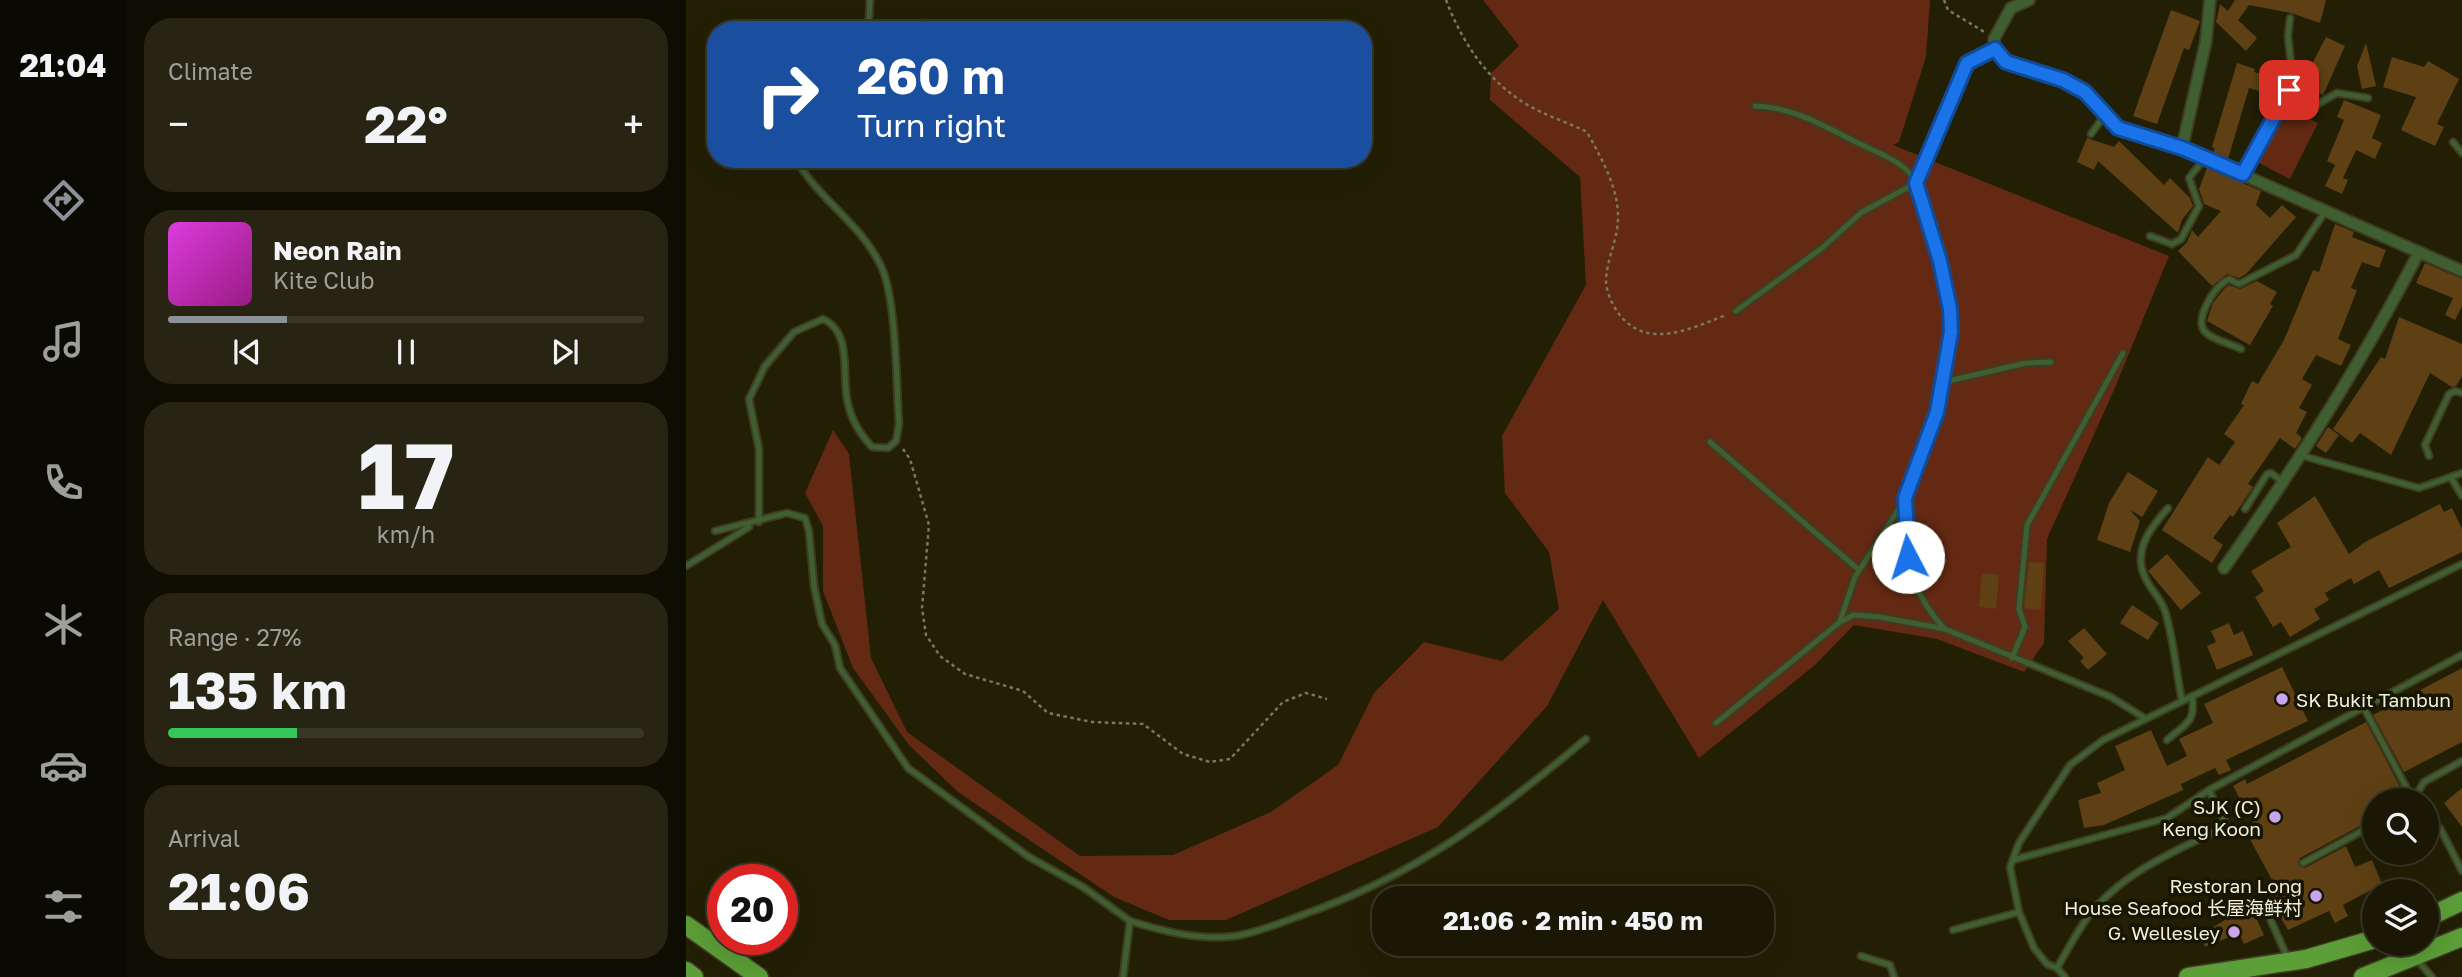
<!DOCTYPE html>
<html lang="en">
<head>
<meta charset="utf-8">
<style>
	body { margin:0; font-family:"Golos Text","Noto Sans SC",sans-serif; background:#272413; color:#f1f3f6; height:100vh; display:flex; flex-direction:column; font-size:26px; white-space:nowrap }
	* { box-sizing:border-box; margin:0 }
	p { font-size:23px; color:#9f9f9a }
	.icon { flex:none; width:38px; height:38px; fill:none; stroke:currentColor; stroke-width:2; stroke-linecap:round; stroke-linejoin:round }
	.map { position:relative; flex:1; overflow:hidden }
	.drawer { display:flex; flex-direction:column; gap:18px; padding:18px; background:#0e0d02; width:560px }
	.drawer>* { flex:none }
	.hud { position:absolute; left:21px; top:21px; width:665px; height:147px; border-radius:28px; box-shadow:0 7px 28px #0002,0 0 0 2px #383626; background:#1a4fa0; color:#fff; overflow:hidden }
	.tools { position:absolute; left:1676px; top:788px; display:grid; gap:14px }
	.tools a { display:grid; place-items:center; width:77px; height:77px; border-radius:50%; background:#1a1704; box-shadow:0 7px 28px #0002,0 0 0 2px #383626; font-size:35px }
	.speed { position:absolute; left:21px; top:864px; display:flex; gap:14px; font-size:35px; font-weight:700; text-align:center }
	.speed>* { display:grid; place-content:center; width:91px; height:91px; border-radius:50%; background:#1a1704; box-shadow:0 7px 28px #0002,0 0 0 2px #383626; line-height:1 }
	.speed .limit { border:10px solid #d22; background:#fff; color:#111 }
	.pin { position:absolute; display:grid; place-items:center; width:60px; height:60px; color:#fff; margin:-30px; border-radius:14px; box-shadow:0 4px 10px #0006 }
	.me { position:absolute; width:77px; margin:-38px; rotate:355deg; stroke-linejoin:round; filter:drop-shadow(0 0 5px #0008) }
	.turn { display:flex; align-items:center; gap:24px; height:147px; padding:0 35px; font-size:32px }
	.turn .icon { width:91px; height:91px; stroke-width:2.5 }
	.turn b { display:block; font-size:49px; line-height:60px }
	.big { font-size:52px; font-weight:700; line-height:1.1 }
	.drawer .tile { flex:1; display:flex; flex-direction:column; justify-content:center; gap:10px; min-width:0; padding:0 24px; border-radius:28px; background:#272413 }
	.drawer .dial { align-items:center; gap:0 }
	.dial b { font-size:91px; line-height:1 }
	.song { display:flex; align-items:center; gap:21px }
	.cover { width:84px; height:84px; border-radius:10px; background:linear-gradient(135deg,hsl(300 70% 55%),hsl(310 70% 35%)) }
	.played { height:7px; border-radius:4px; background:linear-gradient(90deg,#8c9099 25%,#383626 25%) }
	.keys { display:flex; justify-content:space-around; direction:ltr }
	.heat { display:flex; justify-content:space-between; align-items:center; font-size:38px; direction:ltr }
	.charge { height:10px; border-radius:5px; background:linear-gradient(90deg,#34c759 27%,#383626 0) }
	.trip { position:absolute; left:686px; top:886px; width:402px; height:70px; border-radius:28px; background:#1a1704; box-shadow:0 7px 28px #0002,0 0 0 2px #383626; font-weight:700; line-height:70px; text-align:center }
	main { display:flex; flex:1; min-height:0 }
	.dock { display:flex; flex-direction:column; width:126px; justify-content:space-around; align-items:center; background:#0a0902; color:#9f9f9a }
	.dock .icon { width:49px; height:49px }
	.dock .active { color:#8c9099 }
	.dock b { font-size:32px; color:#f1f3f6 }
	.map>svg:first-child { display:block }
	.green { fill:#632912 }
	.building { fill:#5e4014 }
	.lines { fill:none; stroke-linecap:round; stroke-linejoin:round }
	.lane-casing { stroke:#3f3c24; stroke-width:9 }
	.street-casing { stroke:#3f3c24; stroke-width:14 }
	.primary-casing { stroke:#3f3c24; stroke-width:21 }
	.path { stroke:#797761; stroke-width:2.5; stroke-dasharray:3.5 3.5; stroke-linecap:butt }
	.lane { stroke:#3f5f30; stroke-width:5 }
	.street { stroke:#3f5f30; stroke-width:10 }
	.primary { stroke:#5c9e37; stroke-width:18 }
	.route-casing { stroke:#114b97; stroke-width:18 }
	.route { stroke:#1a73e8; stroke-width:12 }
	.poi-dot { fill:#c8a5ee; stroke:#181600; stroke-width:2.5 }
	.labels { text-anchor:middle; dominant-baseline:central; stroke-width:7; stroke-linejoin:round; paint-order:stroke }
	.poi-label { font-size:19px; fill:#f1f0e0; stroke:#181600; text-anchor:end }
</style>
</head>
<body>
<main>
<nav class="dock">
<b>21:04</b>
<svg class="icon active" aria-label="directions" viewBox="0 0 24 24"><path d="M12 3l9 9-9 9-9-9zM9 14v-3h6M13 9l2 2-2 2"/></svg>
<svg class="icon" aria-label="music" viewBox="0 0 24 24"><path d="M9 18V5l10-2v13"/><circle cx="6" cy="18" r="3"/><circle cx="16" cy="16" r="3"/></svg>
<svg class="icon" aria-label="phone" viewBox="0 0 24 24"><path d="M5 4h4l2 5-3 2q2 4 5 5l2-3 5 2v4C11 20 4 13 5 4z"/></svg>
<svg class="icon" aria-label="climate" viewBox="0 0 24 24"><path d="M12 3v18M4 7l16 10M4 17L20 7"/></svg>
<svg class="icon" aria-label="car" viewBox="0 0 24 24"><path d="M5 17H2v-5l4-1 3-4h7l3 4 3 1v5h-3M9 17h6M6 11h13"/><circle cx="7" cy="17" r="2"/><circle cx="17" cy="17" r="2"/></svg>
<svg class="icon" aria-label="filters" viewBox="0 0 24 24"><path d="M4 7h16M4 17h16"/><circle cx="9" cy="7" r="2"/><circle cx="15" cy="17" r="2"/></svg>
</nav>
<section class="drawer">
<div class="tile"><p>Climate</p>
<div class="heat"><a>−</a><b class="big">22°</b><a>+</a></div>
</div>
<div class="tile">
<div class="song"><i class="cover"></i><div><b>Neon Rain</b><p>Kite Club</p></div></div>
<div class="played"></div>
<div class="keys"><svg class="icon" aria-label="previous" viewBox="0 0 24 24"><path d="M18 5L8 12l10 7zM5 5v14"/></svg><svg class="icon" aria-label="pause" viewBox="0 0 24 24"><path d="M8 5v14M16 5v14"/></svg><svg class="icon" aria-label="next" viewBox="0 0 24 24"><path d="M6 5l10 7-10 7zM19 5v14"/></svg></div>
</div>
<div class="tile dial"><b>17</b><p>km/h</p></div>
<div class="tile"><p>Range · 27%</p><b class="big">135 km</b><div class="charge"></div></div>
<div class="tile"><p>Arrival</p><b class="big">21:06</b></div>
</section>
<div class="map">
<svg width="1776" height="977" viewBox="0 0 1776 977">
	<rect width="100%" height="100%" fill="#221f05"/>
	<g class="green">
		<polygon points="797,0 1244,0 1240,57 1213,142 1207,145 1483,256 1428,390 1361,539 1358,643 1338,672 1251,639 1168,625 1129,665 1013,758 917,600 861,706 752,827 540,920 483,920 428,897 272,792 223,745 167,668 137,591 137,526 119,493 147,430 163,454 185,658 221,732 394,856 487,855 585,812 652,765 688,693 738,642 816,661 873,609 863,552 819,493 816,436 900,285 894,177 804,100 805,73 833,46"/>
		<polygon points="1600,108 1632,123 1604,179 1573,163"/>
	</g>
	<g class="building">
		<polygon points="1549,0 1640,0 1634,23 1605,13 1563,5 1552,20 1571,38 1560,51 1530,22 1534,4 1542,11"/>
		<polygon points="1485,10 1514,21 1503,50 1498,48 1471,124 1447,116"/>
		<polygon points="1640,37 1659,46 1637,95 1612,82 1612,78 1621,61 1626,64"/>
		<polygon points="1680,43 1690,86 1676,89 1671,66"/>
		<polygon points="1706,57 1738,67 1742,61 1773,79 1751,124 1758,127 1749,146 1715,130 1730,97 1697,87"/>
		<polygon points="1551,63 1569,69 1568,72 1601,81 1593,97 1563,88 1542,159 1527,153 1529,148 1526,147"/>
		<polygon points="1658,100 1695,115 1686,138 1696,143 1689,159 1670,150 1657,178 1662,180 1656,194 1639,186 1649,165 1641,161 1658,120 1651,117"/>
		<polygon points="1401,138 1428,147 1433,141 1478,185 1484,178 1504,198 1507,206 1496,220 1492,233 1412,161 1408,170 1391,162"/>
		<polygon points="1521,168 1575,191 1570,205 1584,218 1596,205 1610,217 1560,274 1553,278 1541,274 1526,286 1492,251 1501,242 1506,230 1512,237 1535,211 1518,204 1513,189"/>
		<polygon points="1649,224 1668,232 1666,237 1700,250 1693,268 1676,262 1665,288 1671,290 1652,339 1665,345 1655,366 1630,355 1616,379 1626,385 1613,408 1621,412 1610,433 1616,438 1609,449 1594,438 1562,484 1567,487 1547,517 1544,515 1527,538 1537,545 1526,563 1476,530 1522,457 1533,465 1549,442 1538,434 1558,405 1555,404 1566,381 1572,384 1598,340 1627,270 1633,272"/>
		<polygon points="1739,263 1776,279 1776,306 1769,320 1759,315 1767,298 1730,283"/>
		<polygon points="1571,281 1591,292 1584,304 1587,306 1564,345 1521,321 1527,303 1539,288 1543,285 1554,289"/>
		<polygon points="1713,317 1776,344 1776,376 1770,386 1766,387 1744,373 1705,455 1674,433 1666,443 1647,429 1695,357 1699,359"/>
		<polygon points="1642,427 1653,435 1640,453 1630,446"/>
		<polygon points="1442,472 1472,491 1456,517 1444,510 1454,521 1444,552 1411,540 1423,503"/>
		<polygon points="1629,496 1663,554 1679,542 1754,504 1758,512 1766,508 1776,529 1776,552 1703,588 1693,570 1668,584 1665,578 1639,593 1643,600 1628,609 1634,619 1604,637 1595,622 1587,627 1569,597 1578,591 1565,571 1605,547 1591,523"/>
		<polygon points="1481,554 1515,593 1495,610 1462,571"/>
		<polygon points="1343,562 1358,563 1355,610 1338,608"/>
		<polygon points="1296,573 1313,575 1310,609 1293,607"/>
		<polygon points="1446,605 1473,623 1462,640 1434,623"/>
		<polygon points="1543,623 1548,635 1557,631 1567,655 1531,670 1521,646 1530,642 1525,631"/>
		<polygon points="1398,628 1421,654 1402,670 1394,661 1398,658 1382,641"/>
		<polygon points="1596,667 1622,721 1540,760 1545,770 1533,775 1529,768 1495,784 1497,790 1418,825 1398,828 1392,800 1415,793 1411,783 1439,770 1429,746 1465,730 1481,766 1501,756 1493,739 1527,723 1518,704"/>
		<polygon points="1776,668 1776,742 1718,772 1687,715"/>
		<polygon points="1680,722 1721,800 1689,800 1689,818 1614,858 1612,864 1619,868 1660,846 1669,867 1686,860 1696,884 1657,905 1662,916 1649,923 1643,911 1602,930 1582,897 1592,891 1559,830 1568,825 1547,786 1559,779 1561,784"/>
		<polygon points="1776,788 1776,827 1758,803"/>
		<polygon points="1564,905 1578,935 1558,944 1553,933 1519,947 1514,935"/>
	</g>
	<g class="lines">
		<defs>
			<g id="lane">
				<polyline points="177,30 183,20 184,0"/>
				<polyline points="195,30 240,23 262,30"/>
				<polyline points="1603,90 1630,105 1651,93 1682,98"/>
				<path d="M1069 106C1107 107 1138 126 1172 143 1192 153 1223 163 1231 185 1236 200 1239 216 1244 231 1261 282 1269 329 1258 382 1251 422 1228 458 1220 497 1210 544 1227 596 1259 629L1425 697 1460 719"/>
				<polyline points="1405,134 1420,113"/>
				<polyline points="1767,142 1776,153"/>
				<polyline points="1557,174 1607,82 1602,36 1604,18"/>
				<polyline points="1464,236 1486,244 1495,239 1513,206 1503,178 1519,158"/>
				<polyline points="1050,311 1136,248 1176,212 1230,183 1281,63 1309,49"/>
				<path d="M1555 349C1529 337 1504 337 1521 304 1525 295 1533 284 1543 279L1553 284 1610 255 1639 212"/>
				<polyline points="1258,382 1340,363 1365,362"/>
				<polyline points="1024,442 1173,570"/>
				<polyline points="1617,456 1733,488 1776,473"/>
				<polyline points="1743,456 1739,445 1763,394 1769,391 1776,393"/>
				<polyline points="1766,479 1776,496"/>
				<path d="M1482 508C1463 529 1444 554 1462 583 1468 593 1475 600 1479 611 1488 640 1490 671 1496 701"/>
				<polyline points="1559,509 1581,474 1585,473 1597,482"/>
				<path d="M73 522V449L63 399 79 366 108 332 137 319C166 332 156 372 161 399 164 418 173 433 186 447L202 448 210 441 213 424C210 384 211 296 194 264 174 223 132 199 110 159"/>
				<polyline points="29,531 101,513 119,518 123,531 128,586 136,624 149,645 154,668 222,768 343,857 397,887 444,921 437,977"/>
				<polyline points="0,566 63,527"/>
				<polyline points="1154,621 1169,577 1218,501"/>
				<polyline points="1326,658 1339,627 1333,609 1341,525 1437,353"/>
				<polyline points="1678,708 1727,800"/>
				<polyline points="1030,723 1154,622 1168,615 1194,617 1259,629"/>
				<path d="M1481 740C1500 723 1510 723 1506 696"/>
				<polyline points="1727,800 1738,782 1776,761"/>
				<polyline points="1754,828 1776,871"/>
				<polyline points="1327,860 1481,818 1523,790 1776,655"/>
				<polyline points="1617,863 1689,824"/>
				<polyline points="1582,914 1602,959"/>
				<path d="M444 921C476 931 515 941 549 936 571 933 594 923 616 915 729 876 809 815 900 739"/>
				<polyline points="1267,930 1333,912"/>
				<polyline points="1175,956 1204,965 1208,977"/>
				<polyline points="1729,958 1746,977"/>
				<polyline points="1371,968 1361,964 1348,948 1333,912 1324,867 1333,843 1384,765 1417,740 1776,564"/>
				<path d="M1379 977 1371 968C1381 951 1390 933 1402 917 1436 872 1491 850 1541 826L1523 790"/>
			</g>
			<g id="street">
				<polyline points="1343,0 1325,8 1308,39 1309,49 1320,62 1377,80 1399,92 1435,130 1496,148 1776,271"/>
				<polyline points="1496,148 1520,41 1524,0"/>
				<path d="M1538 568C1610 466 1676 363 1733 252"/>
			</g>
			<g id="primary">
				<polyline points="1741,918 1776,901"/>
				<polyline points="0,925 73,977"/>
				<polyline points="0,971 8,977"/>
				<polyline points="1502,977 1620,959 1689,939"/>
				<polyline points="1677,977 1776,937"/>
			</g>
		</defs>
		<use href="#lane" class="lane-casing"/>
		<use href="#street" class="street-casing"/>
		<use href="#primary" class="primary-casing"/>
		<g class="path">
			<path d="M760 0C777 45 806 88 851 110 867 118 885 124 901 132 915 158 932 186 932 217 932 239 921 258 920 280 920 291 926 305 933 314 961 351 1006 328 1040 315"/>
			<polyline points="1258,0 1262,10 1300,33"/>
			<polyline points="217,449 224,459 243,525 236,608 240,635 254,656 279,674 337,691 362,713 406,722 457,724 497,754 524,762 544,759 597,702 620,693 641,699"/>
		</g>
		<use href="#lane" class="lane"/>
		<use href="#street" class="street"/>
		<use href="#primary" class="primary"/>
	</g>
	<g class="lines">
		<defs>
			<polyline id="route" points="1222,557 1219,498 1251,412 1265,332 1264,309 1254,261 1230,183 1281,63 1309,49 1320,62 1377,80 1399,92 1432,128 1496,148 1557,174 1603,90"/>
		</defs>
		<use href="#route" class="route-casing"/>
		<use href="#route" class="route"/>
	</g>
	<g class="poi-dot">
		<circle cx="1596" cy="699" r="7"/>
		<circle cx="1589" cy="817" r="7"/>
		<circle cx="1630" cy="896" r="7"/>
		<circle cx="1548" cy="932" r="7"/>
	</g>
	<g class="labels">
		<g class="poi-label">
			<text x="1610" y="699" text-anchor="start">SK Bukit Tambun</text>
			<text x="1575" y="806">SJK (C)<tspan x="1575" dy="22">Keng Koon</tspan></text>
			<text x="1616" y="885">Restoran Long<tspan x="1616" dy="22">House Seafood 长屋海鲜村</tspan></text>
			<text x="1534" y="932">G. Wellesley</text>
		</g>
	</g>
</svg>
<div class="tools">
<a><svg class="icon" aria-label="search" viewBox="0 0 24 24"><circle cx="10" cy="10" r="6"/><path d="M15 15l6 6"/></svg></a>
<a><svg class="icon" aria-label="layers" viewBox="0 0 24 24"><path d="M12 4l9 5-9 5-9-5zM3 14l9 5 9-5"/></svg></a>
</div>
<div class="speed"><div class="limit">20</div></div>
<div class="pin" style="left:1603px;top:90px;background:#d93025"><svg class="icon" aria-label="arrive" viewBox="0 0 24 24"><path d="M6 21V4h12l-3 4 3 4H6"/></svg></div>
<svg class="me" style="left:1222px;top:557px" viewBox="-20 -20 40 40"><circle r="19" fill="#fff"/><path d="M0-13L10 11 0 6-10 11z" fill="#1a73e8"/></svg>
<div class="trip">21:06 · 2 min · 450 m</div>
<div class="hud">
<div class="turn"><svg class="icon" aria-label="right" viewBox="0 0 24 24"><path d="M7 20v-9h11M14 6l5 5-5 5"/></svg><div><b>260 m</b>Turn right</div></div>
</div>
</div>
</main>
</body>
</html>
